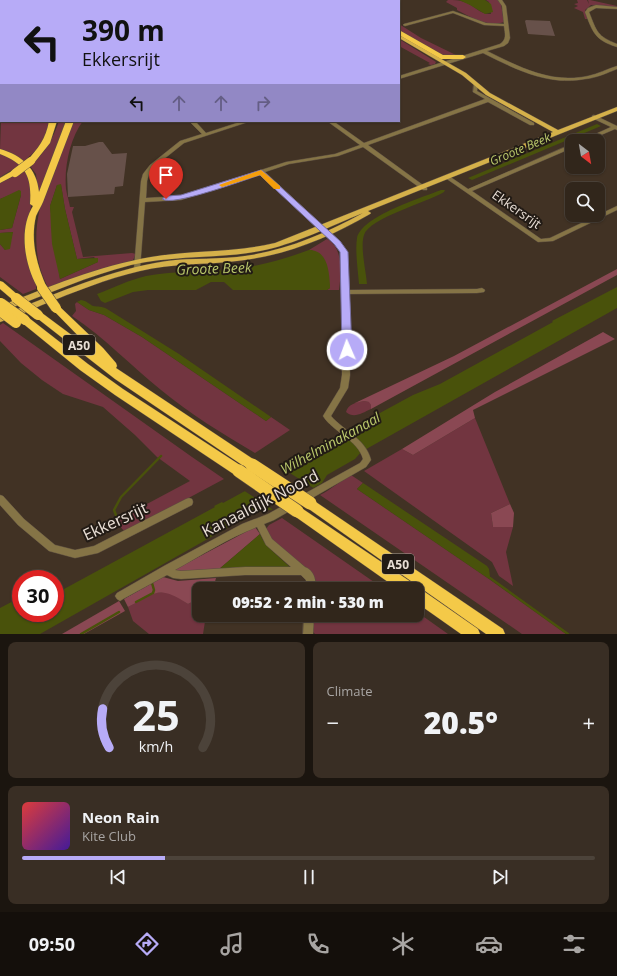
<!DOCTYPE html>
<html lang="en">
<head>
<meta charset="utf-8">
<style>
	body { margin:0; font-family:"Open Sans",sans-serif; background:#392e24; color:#f1f3f6; height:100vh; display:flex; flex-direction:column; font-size:15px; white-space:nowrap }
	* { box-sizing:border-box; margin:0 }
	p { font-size:13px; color:#a8a5a3 }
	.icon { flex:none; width:22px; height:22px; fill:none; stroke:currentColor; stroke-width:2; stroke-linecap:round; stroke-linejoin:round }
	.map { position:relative; height:634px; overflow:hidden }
	.drawer { display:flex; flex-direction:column; gap:8px; padding:8px; background:#1b150f; flex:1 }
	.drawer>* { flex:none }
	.top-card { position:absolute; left:0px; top:0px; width:400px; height:122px; box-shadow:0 1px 3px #0004,0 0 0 1px #4c433a; background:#b7abf7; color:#111; overflow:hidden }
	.needle { width:26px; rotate:149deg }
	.tools { position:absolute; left:565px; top:134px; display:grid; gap:8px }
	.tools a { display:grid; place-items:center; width:40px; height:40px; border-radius:8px; background:#31261b; box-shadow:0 1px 3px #0004,0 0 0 1px #4c433a; font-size:20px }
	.speed { position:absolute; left:12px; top:570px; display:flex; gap:8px; font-size:20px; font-weight:700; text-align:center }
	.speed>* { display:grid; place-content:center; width:52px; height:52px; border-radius:50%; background:#31261b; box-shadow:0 1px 3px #0004,0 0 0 1px #4c433a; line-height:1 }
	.speed .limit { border:6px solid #d22; background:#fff; color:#111 }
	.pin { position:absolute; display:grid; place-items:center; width:34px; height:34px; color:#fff; margin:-41px -17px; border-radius:50% 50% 50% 0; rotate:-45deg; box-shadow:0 0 4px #0007 }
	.pin .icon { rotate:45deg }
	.me { position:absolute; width:44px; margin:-22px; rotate:358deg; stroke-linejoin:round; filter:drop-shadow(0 0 3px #0008) }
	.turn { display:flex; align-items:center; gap:14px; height:84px; padding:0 16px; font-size:18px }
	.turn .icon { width:52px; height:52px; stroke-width:2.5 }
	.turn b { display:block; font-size:28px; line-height:34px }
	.lanes { display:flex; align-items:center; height:38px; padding:0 16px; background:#0003; justify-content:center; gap:20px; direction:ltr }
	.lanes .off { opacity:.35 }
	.big { font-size:30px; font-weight:800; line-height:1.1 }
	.drawer .tile { flex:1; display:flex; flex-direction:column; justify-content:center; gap:6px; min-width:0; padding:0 14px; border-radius:8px; background:#392e24 }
	.drawer .dial { align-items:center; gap:0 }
	.dial svg { height:104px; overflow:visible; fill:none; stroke:#4c433a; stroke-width:7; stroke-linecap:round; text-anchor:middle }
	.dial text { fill:#f1f3f6; stroke:none }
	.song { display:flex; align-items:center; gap:12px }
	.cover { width:48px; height:48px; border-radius:6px; background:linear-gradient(135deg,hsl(0 70% 55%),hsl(260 70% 35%)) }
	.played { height:4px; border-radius:2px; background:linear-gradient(90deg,#b7abf7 25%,#4c433a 25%) }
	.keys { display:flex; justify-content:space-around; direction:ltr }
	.heat { display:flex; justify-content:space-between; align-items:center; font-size:22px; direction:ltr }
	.drawer .tiles { flex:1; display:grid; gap:8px; grid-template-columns:1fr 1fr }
	.tile:last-child { grid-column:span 2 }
	.trip { position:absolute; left:192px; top:582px; width:232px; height:40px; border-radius:8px; background:#31261b; box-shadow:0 1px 3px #0004,0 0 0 1px #4c433a; font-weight:800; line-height:40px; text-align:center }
	.tabs { display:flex; height:64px; justify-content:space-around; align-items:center; background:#140f0b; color:#a8a5a3 }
	.tabs .icon { width:28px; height:28px }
	.tabs .selected { color:#b7abf7 }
	.tabs b { font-size:18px; color:#f1f3f6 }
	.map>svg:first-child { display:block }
	.green { fill:#723540; fill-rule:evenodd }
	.forest { fill:#8a4853 }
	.water { fill:#49520b }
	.pier { fill:#413224 }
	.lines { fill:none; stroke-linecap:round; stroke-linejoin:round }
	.stream-far1 { stroke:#49520b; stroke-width:1.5 }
	.stream { stroke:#49520b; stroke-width:2.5 }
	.building { fill:#67514a }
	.minor-casing { stroke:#5c4e40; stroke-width:1 }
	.major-casing { stroke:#5c4e40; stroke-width:1 }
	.highway-casing { stroke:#5c4e40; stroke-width:1 }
	.minor { fill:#857446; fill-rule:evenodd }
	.major { fill:#d5b14a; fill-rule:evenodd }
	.highway { fill:#f4c948; fill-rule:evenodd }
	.highway-bridge-far3-casing { stroke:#5c4e40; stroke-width:7; stroke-linecap:butt }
	.highway-bridge-far2-casing { stroke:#5c4e40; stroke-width:9; stroke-linecap:butt }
	.highway-bridge-far1-casing { stroke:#5c4e40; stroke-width:11; stroke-linecap:butt }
	.highway-bridge-casing { stroke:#5c4e40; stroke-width:14; stroke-linecap:butt }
	.highway-bridge-far3 { stroke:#f4c948; stroke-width:6 }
	.highway-bridge-far2 { stroke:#f4c948; stroke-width:8 }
	.highway-bridge-far1 { stroke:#f4c948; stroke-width:10 }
	.highway-bridge { stroke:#f4c948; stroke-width:13 }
	.route { fill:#b7abf7; stroke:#776fa1 }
	.slow { fill:#f59e0b }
	.labels { text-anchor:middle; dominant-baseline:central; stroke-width:4; stroke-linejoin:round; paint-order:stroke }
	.far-water-label { font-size:12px; font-style:italic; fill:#bac86b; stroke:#221b15 }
	.shield { fill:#221b15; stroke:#ada49b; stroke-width:1 }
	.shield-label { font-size:12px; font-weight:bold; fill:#e8ded5 }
	.street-label { font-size:13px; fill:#e8ded5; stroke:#221b15 }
	.water-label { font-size:14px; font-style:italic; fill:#bac86b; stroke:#221b15 }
	.near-street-label { font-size:16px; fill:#e8ded5; stroke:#221b15 }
</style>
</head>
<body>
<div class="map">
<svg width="617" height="634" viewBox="0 0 617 634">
	<rect width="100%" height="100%" fill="#413224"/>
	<g class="green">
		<path d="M448 0C454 0 459 0 464 2 474 5 480 15 491 14L489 2 486 0H498L501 4 504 22C487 28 471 17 457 10V8L446 2Z"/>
		<polygon points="562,0 587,0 589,4 588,0 590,0 617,6 617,8 591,5 585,10 588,19 585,19 583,12 574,8 578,6 574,4 578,3 577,0"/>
		<polygon points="399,24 421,38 458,56 442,56 399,31"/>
		<polygon points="399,39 433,60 436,62 435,64 431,65 428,64 430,63 399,46"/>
		<path d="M1 120V121H49C46 140 39 149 24 161L0 149Z"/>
		<path d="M59 121H69L40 193H38L36 174 30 166C45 153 53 139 59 121Z"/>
		<path d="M71 121H83C70 138 64 167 66 189 67 195 69 201 70 207H74L72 212 83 257 132 253 136 254 133 260 129 262 49 289C18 234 51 174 71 121ZM57 185H61L65 209 77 259 94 257 98 262 60 279 50 206Z"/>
		<polygon points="0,153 9,156 20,165 0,177"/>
		<polygon points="26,170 33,194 27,232 37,286 36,287 36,289 23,294 0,277 0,244 5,250 13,232 0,233 0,230 12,228 21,195 15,193 0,199 0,183"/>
		<path d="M327 239C344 248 341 275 339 290H327L330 288 312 250H309Z"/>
		<path d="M77 302 89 310 104 315 142 337 266 421 271 417 290 430 255 453C223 434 190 414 161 390 131 366 104 337 72 316L76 311 75 304Z"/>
		<polygon points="3,323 192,457 224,479 125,532 115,521 190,481 157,457 135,435 103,407 63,394 42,380 21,363 0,341 0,325"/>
		<path d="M364 401 370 402 371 405V409C362 413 354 419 346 412 348 404 357 402 364 401Z"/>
		<polygon points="475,418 510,504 491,513 493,527 513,527 506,552 513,586 499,576 492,562 364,471 402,449 413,455"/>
		<path d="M351 475 363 483 357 489 489 579 566 634H522L320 495C332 489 340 481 351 475Z"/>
		<path d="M282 518 384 589H317C319 567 282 555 271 540 268 537 267 532 266 529L269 525Z"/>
		<polygon points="165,592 175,595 188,604 192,602 199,611 199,615 206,615 203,634 149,634 133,621 128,607 153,593"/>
		<polygon points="417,612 448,634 315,634 313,632 314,615 417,615"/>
	</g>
	<g class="forest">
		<polygon points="617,269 617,275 371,409 371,405 369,402 364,401 355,403 454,356"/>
		<polygon points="603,332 615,339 473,410 475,418 413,455 402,449 495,392"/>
		<polygon points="510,504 514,513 513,527 493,527 491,513"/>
		<polygon points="255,527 260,534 218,570 195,573 174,570"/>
		<path d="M163 577 178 581 216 578 213 589H199V611L192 602 188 604C159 585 157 592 128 607L124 599Z"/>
		<polygon points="119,601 125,611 84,634 62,634"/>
	</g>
	<g class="water">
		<polygon points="459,0 485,0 491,4 493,12 485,14 470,5"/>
		<polygon points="597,124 601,126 472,180 468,178"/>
		<polygon points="61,184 65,209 77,259 98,258 98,262 60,279 52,244 51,228 50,206 57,185"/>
		<polygon points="19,190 21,191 21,195 12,228 0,230 0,199"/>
		<path d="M441 190H445L444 192C428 202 369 218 364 235 360 247 366 271 367 284H359C358 271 355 251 357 238 362 216 421 198 441 190Z"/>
		<polygon points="13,232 10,249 5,250 0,244 0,233"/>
		<path d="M309 250C328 250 329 272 330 285V288L327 290H233L224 282H211L196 290H148L133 292 105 303 101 301 97 294C113 288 129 280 146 276 176 270 205 273 235 269 260 266 285 259 309 250Z"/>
		<polygon points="617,287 617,308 361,452 355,459 327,475 322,483 276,509 256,512 243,519 244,520 234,524 40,634 0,634 0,608 21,597 21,613 55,613 55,589 64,589 215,507 214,506 222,502 223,503 351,433 356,426 413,395 440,384 553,322 552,321"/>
		<path d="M81 300C87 301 89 304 93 306 98 307 102 306 107 309L179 354 271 417 266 421 142 337 104 315 89 310 77 302Z"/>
		<polygon points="363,483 487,566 489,569 490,577 489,579 357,489"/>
		<path d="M260 534C263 545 284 561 292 569L244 567 218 570Z"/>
	</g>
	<polygon class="pier" points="282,468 315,489 275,511 243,490"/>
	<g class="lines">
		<polyline class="stream-far1" points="191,1 193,0"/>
		<g class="stream">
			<polyline points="119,523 114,510 121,497 161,456"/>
			<polyline points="490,578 568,634"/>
			<polyline points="136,602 153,593 154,590 152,583"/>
			<polyline points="81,634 119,612"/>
		</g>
	</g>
	<g class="building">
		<polygon points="526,20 550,21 555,36 528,34 525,21"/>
		<polygon points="99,142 103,142 112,154 127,153 123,186 115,187 114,194 68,197 67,174 73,146 85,146"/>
	</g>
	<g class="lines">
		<defs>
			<g id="minor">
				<path d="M498 0H502L506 6 510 38 508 43 504 46 487 51C519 67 551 84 588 76 598 74 607 69 617 66V69C607 73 596 78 585 79 548 86 515 69 483 53L399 79V76L500 44C507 39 505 34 504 26L484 25 453 13 405 26 403 25 404 24 453 11 486 23 504 24 502 6Z"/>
				<polygon points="0,1 2,1 1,3 0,3"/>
				<path d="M596 5 617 7V9L596 8 589 12C597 32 597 36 617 44V47C595 40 593 33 585 12L588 8Z"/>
				<rect x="0" y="17" width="1" height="2"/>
				<rect x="0" y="27" width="1" height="2"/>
				<rect x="0" y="59" width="1" height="3"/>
				<path d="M474 83 478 84 477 91 534 123V125H530L488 102 368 145 427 188V190H423L363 147 338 156 289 164 265 172 339 241 347 252 348 290 477 289 482 288 485 290 484 292 477 293 348 294 350 375 348 388 331 416C344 431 366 439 371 460L366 467 274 520 264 524 272 539 305 567C314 570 316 580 316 589H306V580L301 575H245L181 579 173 578 167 575 123 599 120 601 117 599 115 596 117 593 164 566 242 524 268 514 360 463 363 459C358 440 333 432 323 416L340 388 342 375 341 252 335 243 260 174 181 200 145 202 140 269 139 270H135L134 269 141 181 143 174 150 165 180 141 202 134 189 121H195L206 133 243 121H251L184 143 154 167 149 174 147 181 146 198 180 196 286 162 335 154 360 145 327 121H333L364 143 485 99 473 92ZM257 527 266 545 291 567H245L181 571 175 570C202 555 228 538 257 527Z"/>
				<polygon points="594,115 617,126 617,130 615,129 587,141 580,141 611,127 592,118 592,116"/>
				<polygon points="572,144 572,148 472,191 541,239 550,238 617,206 617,210 553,241 538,242 444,177 447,175 449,176 468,189"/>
				<polygon points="0,495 3,496 24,519 55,545 75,550 94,546 186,499 189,498 192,499 193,502 192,505 98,553 75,558 49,551 18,525 0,505"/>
				<polygon points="304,615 314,615 313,634 303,634"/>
			</g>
			<path id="major" d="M399 35 466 73 490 93 558 130 617 107V111L368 211 371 213 370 214C329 238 284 256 237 261 204 265 172 263 140 271 106 279 74 292 42 305 28 311 14 318 0 322V316C51 296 101 273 155 263 182 257 210 260 237 257 282 252 323 235 363 213 331 226 293 245 260 251 218 259 174 255 131 265 88 276 47 294 6 310H0V306C49 287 98 266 151 257 192 250 234 253 275 243L553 132 486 95 462 75 399 38Z"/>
			<g id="highway">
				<polygon points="293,0 300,0 292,1"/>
				<polygon points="302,0 310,0 301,1"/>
				<polygon points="338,0 345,0 346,1 339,1"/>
				<polygon points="349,0 357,0 348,1"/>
				<polygon points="384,0 391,0 383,1"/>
				<polygon points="399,30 443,55 463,55 466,57 463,59 441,59 399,35"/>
				<polygon points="0,82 1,82 0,87"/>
				<rect x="0" y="104" width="1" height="4"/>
				<path d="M49 121H57L50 143 34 163H28L27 161C38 148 46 139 49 121Z"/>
				<path d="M66 121H74L43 202C41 207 38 211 36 216 30 241 37 266 47 288L42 291 39 290C25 267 18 230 33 206L30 204C32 177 26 164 0 154V149C22 155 37 169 39 192Z"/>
				<polygon points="12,171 15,171 19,173 0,183 0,178"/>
				<polygon points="0,281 3,282 19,296 21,298 19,300 13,300 0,289"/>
				<polygon points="56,305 59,306 103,348 116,363 117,366 116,368 256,461 258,465 256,469 252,470 248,469 115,379 33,315 38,312 42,313 93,351 53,310 51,308 53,306"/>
				<polygon points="25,317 29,318 88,364 123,389 243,467 245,471 243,475 239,476 235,475 115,395 80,370 21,322 20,320 21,318"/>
				<polygon points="310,498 503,629 505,634 486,634 306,507 304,503 306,499"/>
				<polygon points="297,505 414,584 416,589 417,588 422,590 478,629 480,634 461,634 417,603 417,589 398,589 293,515 291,511 293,507"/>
			</g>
		</defs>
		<use href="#minor" class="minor-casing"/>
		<use href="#major" class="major-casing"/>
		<use href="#highway" class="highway-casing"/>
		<use href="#minor" class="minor"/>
		<use href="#major" class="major"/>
		<use href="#highway" class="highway"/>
		<defs>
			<polyline id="highway-bridge-far3" points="336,0 338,1"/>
			<polyline id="highway-bridge-far2" points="15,173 31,161"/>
			<g id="highway-bridge-far1">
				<polyline points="42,288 56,308"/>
				<polyline points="16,298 38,315"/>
				<polyline points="1,303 25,320"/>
				<polyline points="0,311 16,323"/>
			</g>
			<g id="highway-bridge">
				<polyline points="252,465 310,503"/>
				<polyline points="239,471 297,511"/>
			</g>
		</defs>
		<use href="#highway-bridge-far3" class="highway-bridge-far3-casing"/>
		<use href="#highway-bridge-far2" class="highway-bridge-far2-casing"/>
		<use href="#highway-bridge-far1" class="highway-bridge-far1-casing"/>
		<use href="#highway-bridge" class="highway-bridge-casing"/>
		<use href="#highway-bridge-far3" class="highway-bridge-far3"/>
		<use href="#highway-bridge-far2" class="highway-bridge-far2"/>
		<use href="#highway-bridge-far1" class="highway-bridge-far1"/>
		<use href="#highway-bridge" class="highway-bridge"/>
	</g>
	<path class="route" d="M261 170 263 171 340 241 348 252 352 350 350 353H343L342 350 340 252 334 244 260 175C244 180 172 207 162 199L166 196 181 195Z"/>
	<polygon class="slow" points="261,170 280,186 280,189 274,189 260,175 222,187 219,185"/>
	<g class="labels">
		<g class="far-water-label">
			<text transform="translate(520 149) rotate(-23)">Groote Beek</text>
		</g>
		<g class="shield">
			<rect x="63" y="335" width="32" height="20" rx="3"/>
			<rect x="382" y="554" width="32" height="20" rx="3"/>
		</g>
		<g class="shield-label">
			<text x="79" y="345">A50</text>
			<text x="398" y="564">A50</text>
		</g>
		<g class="street-label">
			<text transform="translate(517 209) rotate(35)">Ekkersrijt</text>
		</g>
		<g class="water-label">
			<text transform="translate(214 268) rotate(-2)">Groote Beek</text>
			<text transform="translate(330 443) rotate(-29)">Wilhelminakanaal</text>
		</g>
		<g class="near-street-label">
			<text transform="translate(260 503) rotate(-27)">Kanaaldijk Noord</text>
			<text transform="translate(115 521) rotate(-25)">Ekkersrijt</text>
		</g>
	</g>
</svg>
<div class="tools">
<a><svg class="needle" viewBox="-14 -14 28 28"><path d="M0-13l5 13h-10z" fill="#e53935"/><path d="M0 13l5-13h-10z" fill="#a8a5a3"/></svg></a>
<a><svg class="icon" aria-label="search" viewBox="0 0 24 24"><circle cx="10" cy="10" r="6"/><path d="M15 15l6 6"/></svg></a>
</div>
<div class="speed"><div class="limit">30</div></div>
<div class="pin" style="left:166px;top:199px;background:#d93025"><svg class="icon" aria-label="arrive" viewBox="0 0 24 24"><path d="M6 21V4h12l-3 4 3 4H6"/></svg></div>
<svg class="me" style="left:347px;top:350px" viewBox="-20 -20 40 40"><circle r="17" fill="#b7abf7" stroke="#fff" stroke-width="3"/><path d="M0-11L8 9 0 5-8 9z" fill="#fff"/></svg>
<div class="trip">09:52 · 2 min · 530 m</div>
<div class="top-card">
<div class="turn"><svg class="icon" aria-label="left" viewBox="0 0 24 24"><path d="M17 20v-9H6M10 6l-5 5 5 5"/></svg><div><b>390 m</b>Ekkersrijt</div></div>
<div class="lanes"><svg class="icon" aria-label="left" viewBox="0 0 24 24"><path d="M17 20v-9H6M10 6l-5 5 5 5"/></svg><svg class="icon off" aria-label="ahead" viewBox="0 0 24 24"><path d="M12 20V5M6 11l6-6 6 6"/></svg><svg class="icon off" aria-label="ahead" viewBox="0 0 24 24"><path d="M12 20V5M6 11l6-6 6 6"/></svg><svg class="icon off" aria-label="right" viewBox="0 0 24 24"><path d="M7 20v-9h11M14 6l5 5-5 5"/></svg></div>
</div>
</div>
<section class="drawer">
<div class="tiles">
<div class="tile dial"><svg viewBox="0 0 100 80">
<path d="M14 69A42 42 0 1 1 86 69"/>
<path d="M14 69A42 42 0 0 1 9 39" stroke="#b7abf7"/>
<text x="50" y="56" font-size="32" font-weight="700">25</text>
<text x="50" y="72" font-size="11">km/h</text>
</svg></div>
<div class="tile"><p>Climate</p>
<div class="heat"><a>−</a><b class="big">20.5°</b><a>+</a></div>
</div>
<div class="tile">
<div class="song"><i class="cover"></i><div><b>Neon Rain</b><p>Kite Club</p></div></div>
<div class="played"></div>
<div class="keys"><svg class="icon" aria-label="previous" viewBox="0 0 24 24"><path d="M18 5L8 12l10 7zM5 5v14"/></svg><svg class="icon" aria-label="pause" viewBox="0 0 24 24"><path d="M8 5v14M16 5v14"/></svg><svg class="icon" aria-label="next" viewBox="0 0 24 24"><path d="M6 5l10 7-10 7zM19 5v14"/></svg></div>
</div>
</div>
</section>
<nav class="tabs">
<b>09:50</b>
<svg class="icon selected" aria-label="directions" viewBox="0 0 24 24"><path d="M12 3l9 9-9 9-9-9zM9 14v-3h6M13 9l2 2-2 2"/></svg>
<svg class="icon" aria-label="music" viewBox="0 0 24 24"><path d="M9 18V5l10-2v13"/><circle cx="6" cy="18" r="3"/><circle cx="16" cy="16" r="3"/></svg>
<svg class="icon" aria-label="phone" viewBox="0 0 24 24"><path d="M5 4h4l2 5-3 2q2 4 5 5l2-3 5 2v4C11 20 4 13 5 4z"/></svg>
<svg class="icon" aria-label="climate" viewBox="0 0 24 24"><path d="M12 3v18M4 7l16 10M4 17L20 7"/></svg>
<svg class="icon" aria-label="car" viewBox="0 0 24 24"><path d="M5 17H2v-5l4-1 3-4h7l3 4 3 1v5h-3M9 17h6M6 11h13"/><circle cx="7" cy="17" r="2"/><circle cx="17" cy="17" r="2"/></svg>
<svg class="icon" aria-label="filters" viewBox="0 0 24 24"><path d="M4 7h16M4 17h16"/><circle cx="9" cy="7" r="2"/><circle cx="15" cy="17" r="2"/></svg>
</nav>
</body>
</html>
